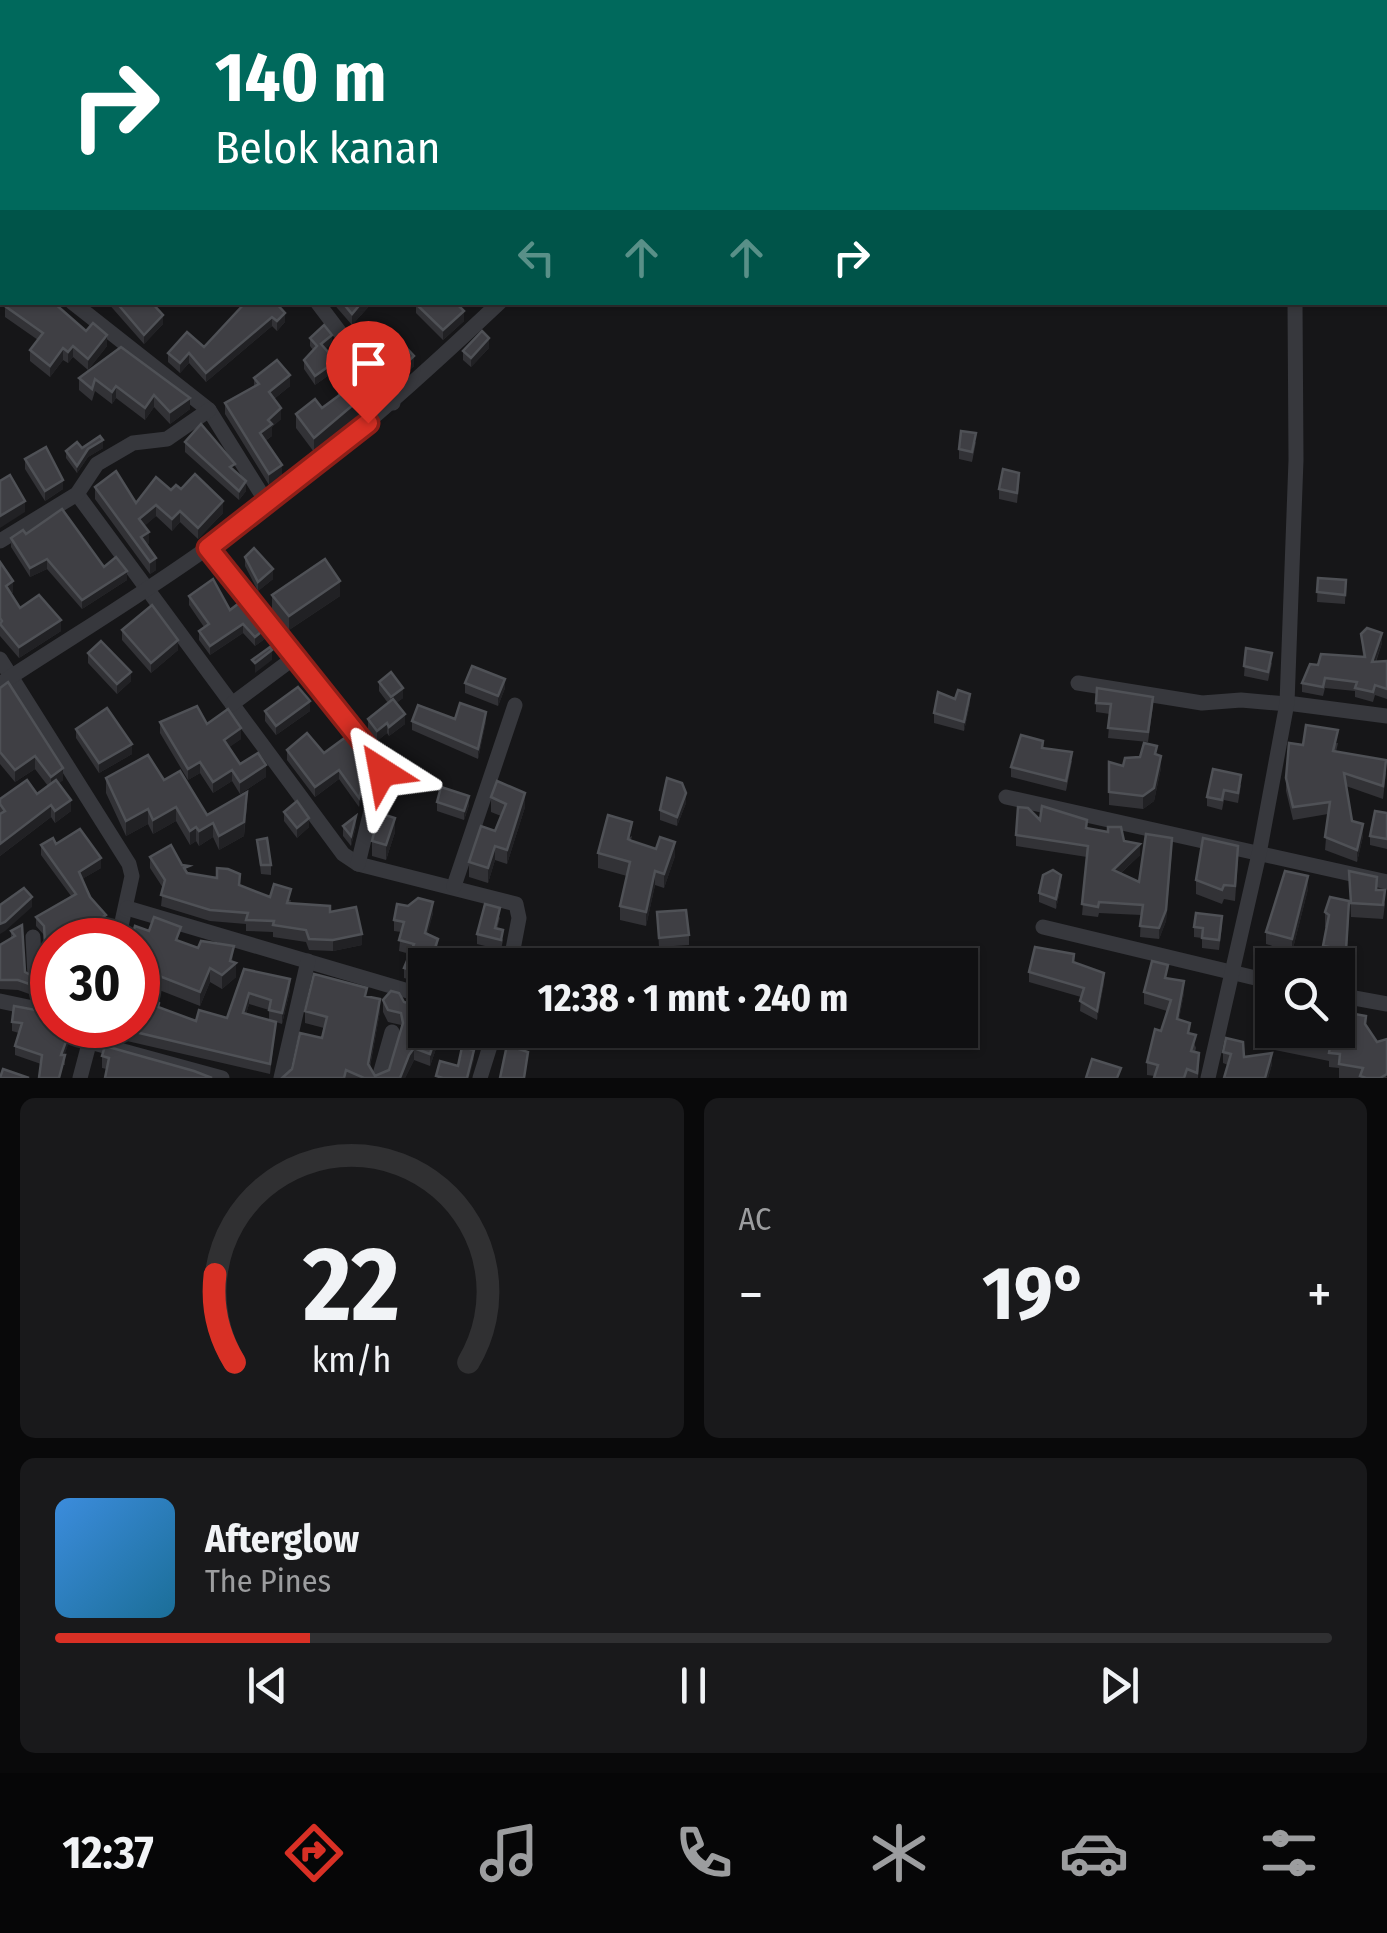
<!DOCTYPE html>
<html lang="id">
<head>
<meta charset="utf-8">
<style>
	body { margin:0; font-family:"Fira Sans Condensed",sans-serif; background:#19191b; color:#f1f3f6; height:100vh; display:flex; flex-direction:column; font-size:38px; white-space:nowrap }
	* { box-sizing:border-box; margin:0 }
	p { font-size:32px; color:#9c9d9f }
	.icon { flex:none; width:55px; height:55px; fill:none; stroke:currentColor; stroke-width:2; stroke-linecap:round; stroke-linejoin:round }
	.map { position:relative; height:1078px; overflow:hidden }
	.side { display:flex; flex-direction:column; gap:20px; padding:20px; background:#09090a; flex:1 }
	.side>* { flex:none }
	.banner { position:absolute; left:0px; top:0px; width:1388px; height:305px; box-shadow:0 2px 8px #0004,0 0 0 2px #303032; background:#00695c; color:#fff; overflow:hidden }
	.fabs { position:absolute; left:1255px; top:948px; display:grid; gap:20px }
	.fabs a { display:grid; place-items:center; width:100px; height:100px; border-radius:0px; background:#101012; box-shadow:0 2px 8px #0004,0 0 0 2px #303032; font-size:50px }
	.speed { position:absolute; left:30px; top:918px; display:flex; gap:20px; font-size:50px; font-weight:700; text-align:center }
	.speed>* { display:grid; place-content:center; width:130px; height:130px; border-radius:50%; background:#101012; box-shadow:0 2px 8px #0004,0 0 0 2px #303032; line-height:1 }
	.speed .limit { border:15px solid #d22; background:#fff; color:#111 }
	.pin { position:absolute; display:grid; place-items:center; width:85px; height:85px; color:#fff; margin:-102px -42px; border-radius:50% 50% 50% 0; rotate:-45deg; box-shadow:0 0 10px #0007 }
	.pin .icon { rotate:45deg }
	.me { position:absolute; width:110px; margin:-55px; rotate:326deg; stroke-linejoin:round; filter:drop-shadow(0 0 8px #0008) }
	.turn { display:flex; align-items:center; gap:35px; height:210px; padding:0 50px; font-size:45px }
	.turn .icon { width:130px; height:130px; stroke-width:2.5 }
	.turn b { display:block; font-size:70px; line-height:85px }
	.lanes { display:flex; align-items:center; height:95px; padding:0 50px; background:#0003; justify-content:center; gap:50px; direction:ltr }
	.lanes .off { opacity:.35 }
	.big { font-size:75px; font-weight:700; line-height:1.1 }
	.side .tile { flex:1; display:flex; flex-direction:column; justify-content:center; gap:15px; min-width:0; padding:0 35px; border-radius:15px; background:#19191b }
	.side .dial { align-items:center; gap:0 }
	.dial svg { height:260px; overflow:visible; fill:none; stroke:#303032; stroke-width:7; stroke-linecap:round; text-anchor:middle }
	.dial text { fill:#f1f3f6; stroke:none }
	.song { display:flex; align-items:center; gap:30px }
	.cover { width:120px; height:120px; border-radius:15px; background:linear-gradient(135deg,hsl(210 70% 55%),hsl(200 70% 35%)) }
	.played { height:10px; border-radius:5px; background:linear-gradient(90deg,#d93025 20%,#303032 20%) }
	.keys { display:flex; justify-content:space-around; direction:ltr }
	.heat { display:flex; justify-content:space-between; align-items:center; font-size:55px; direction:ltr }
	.side .tiles { flex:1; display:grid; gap:20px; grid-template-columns:1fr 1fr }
	.tile:last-child { grid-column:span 2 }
	.trip { position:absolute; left:408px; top:948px; width:570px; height:100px; border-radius:0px; background:#101012; box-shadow:0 2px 8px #0004,0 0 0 2px #303032; font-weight:700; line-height:100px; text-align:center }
	.tabs { display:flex; height:160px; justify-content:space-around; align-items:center; background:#060607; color:#9c9d9f }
	.tabs .icon { width:70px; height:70px }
	.tabs .active { color:#d93025 }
	.tabs b { font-size:45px; color:#f1f3f6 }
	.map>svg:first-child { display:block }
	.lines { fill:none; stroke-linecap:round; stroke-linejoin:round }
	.street { stroke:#37383d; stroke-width:15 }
	.wall { fill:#323236; fill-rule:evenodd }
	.shaded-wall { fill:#212124 }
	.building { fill:#3f3f44; stroke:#4f5156; stroke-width:2.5 }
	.route-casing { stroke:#8d1f18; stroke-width:25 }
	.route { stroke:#d93025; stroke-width:18 }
</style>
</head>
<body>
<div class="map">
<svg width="1387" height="1078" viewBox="0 0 1387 1078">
	<rect width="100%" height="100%" fill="#161618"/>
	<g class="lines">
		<g class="street">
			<polyline points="299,0 300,2"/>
			<polyline points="1111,0 1114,2"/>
			<polyline points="1276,0 1276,2"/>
			<polyline points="185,2 186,0"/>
			<polyline points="0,10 2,12"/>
			<polyline points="1385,28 1387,27"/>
			<polyline points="0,70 2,67"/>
			<polyline points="1385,131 1387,131"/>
			<polyline points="0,246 2,248"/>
			<polyline points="72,302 209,410 267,503"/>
			<polyline points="317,302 393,403"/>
			<polyline points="77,494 343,854 358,864 516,904 519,918 510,965"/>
			<polyline points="0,541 77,494 97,464 133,443 167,439 209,410"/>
			<polyline points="208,547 382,765 358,864"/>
			<polyline points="0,659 129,864 132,876 118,940"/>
			<polyline points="1078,683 1202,703 1241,700 1287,704"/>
			<path d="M0 684C70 638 142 595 210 546 313 473 408 389 500 302"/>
			<polyline points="1287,703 1387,716"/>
			<polyline points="232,704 295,657"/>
			<polyline points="1006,797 1387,882"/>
			<polyline points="454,886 515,705"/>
			<polyline points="127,908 425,996"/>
			<polyline points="1043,927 1272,982"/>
			<polyline points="33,937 35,977 52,986"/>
			<polyline points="1338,995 1387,1004"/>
			<polyline points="0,1001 52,1012"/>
			<polyline points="90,1042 222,1078"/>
			<polyline points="80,1078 94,1025"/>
			<polyline points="281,1078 308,961"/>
			<polyline points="379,1078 392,1032"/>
			<polyline points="480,1078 495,1030"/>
			<polyline points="1208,1078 1259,854 1287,703 1296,460 1295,302"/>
		</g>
	</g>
	<g class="wall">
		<rect x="1322" y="0" width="20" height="2"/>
		<polygon points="0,271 2,273 2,302 53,302 86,331 107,346 88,370 73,357 68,363 63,360 50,377 30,361 30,350 38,340 5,317 5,307 0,303"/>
		<polygon points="107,302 154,302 153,304 163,324 144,344"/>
		<polygon points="246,302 285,322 277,331 272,326 206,382 189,363 180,373 168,362 168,353 204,347"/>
		<polygon points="332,302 371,302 371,304 352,325"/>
		<polygon points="416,304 464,321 443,340 416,313"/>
		<polygon points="310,338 332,343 325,349 336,370 315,385 304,369 304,360 313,350 310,346"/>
		<polygon points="121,347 190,409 170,424 154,407 145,420 116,398 112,404 95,391 92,401 79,390 79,378"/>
		<polygon points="489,348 471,367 463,360 463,351"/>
		<polygon points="388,355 414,366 395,383 387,375"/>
		<polygon points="254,378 290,386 274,399 281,419 272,427 272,436 265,441 282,476 269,485 225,414 225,403 254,387"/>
		<polygon points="338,382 367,407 314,452 296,428 296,414 322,408 338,396"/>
		<polygon points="185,442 235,471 246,491 239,500 185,452"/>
		<polygon points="976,442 972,462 959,459 959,449"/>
		<polygon points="82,448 103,448 88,457 77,473 66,458 66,451"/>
		<polygon points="25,459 63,489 45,501 25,469"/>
		<polygon points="1019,483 1017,503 999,499 999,489"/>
		<polygon points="95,487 136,503 171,490 181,489 223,513 198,539 180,522 172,531 156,516 144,526 149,543 146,545 156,570 150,574 95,499"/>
		<polygon points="26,534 104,567 127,580 82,609 47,569 30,577 11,547 11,538"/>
		<polygon points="245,557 273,579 258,591 245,566"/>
		<polygon points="0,562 13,592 11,594 20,608 61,631 19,658 0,636"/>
		<polygon points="1318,578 1346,580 1345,604 1317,602"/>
		<polygon points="272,595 340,596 289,630 272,609"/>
		<polygon points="189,596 230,610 266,638 255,646 243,633 210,655 199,640 199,631 204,627 189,605"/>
		<polygon points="122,630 178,650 151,673 122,640"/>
		<polygon points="1361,634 1382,643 1376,662 1387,661 1387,699 1375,695 1373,702 1355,697 1355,691 1325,688 1323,696 1302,692 1302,683 1318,665 1363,656"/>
		<polygon points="1246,648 1272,663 1268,681 1244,676"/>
		<polygon points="88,653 131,681 117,694 88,663"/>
		<polygon points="379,682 403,698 396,703 405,724 389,736 387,733 377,741 368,729 368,719 388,703 379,691"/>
		<polygon points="465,683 505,688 498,706 465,693"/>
		<polygon points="0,688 63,780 59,783 71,811 55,823 51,817 0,856 0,799 37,794 48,786 35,769 15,782 0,764"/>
		<polygon points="955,699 970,703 964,731 934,723 934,713"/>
		<polygon points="1096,703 1153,706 1148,742 1108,738 1110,714 1096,712"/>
		<polygon points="265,711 310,711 276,735 265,721"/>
		<polygon points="455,719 486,721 478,759 412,730 412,721"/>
		<polygon points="160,722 207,724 241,739 229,747 240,764 266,777 240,794 232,781 213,793 200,773 188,780 160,733"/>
		<polygon points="76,729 132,754 99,773 76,738"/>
		<polygon points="1338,743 1336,752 1386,773 1383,799 1346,786 1352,821 1363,836 1357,862 1325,850 1328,814 1293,820 1286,791 1286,778 1303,745"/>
		<polygon points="1043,748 1072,761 1066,791 1011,777 1011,767"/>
		<polygon points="287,750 360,754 368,775 359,807 339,779 315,797 287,760"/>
		<polygon points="1157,755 1161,768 1154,801 1143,809 1109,805 1109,762 1123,766"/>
		<polygon points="106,778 164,780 207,815 247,806 244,836 219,850 213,837 199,846 196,841 190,845 176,821 153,834 148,824 126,836 106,793"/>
		<polygon points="1241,785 1238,803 1224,800 1222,810 1207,806 1207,797"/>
		<polygon points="491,797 525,807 507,864 495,860 488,883 469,877 469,862 495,831 501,816 491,812"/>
		<polygon points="437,802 469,805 464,820 437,811"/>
		<polygon points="686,803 677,826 660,820 660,810"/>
		<polygon points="284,812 309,827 297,838 284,821"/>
		<polygon points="1387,813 1387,849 1370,845 1370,836"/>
		<polygon points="1040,820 1087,828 1124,841 1140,855 1121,873 1139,882 1172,849 1166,921 1159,939 1140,937 1141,915 1099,913 1098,917 1082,915 1087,857 1016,846 1016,835"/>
		<polygon points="343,826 356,826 351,846 343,836"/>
		<polygon points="395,832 386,860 372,856 372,841"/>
		<polygon points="632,836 631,840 675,856 664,888 655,885 646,926 620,920 620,906 627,876 598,868 598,853"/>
		<polygon points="257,840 271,865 271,875 261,874"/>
		<polygon points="56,844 101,868 82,879 106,924 102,927 105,940 78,933 67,940 52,940 52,976 46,970 44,935 36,926 36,917 71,896 41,855 41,845"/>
		<polygon points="150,857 182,865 189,873 240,886 270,897 291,900 290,904 330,912 362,945 333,951 309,950 306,942 273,937 273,932 246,931 246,924 210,921 161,906 163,888 150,868"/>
		<polygon points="1238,860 1235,901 1224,899 1222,904 1196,894 1196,880"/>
		<polygon points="1349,871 1377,890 1385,904 1383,919 1351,917"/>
		<polygon points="1061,885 1056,909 1039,902 1039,893"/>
		<polygon points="1308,889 1292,952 1266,944 1266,932"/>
		<polygon points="408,906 433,913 427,934 438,949 435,958 425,965 425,984 404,978 404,968 410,954 399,951 401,932 394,931 394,920"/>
		<polygon points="657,912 689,935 689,945 659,947"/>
		<polygon points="1325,912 1349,916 1346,965 1323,960 1323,946 1327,928 1325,927"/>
		<polygon points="500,917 497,929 503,940 501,950 477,944 477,934"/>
		<polygon points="22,925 25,972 52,987 52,1002 18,990 0,989 0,945 11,938 11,931"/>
		<polygon points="1222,926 1219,950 1202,948 1202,938 1194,937 1194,927"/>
		<polygon points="138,940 180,942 233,962 236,977 222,989 210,982 200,1006 149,986 149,973 138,970"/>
		<polygon points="1074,963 1104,983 1097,1020 1080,1011 1081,997 1029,982 1029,972"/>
		<path d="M244 969 290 990 282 1024 276 1022 270 1074 127 1041V1030L159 1008 196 1021 227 1018ZM249 1004 269 1010V1020L246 1014Z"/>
		<polygon points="1167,978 1184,993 1179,1019 1190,1033 1196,1048 1195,1052 1199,1065 1198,1078 1154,1078 1155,1076 1147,1075 1147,1062 1161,1031 1167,1011 1144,1004 1144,992"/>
		<polygon points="367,996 380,1011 370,1067 375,1076 389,1070 401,1028 401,1025 388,1022 383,1012 383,1000 404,1002 424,1020 424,1023 439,1040 430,1066 414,1060 405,1078 282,1078 322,1038 324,1028 305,1023 305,1011"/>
		<polygon points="12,1022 75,1025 64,1055 65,1065 41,1064 15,1055 15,1046 19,1033 12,1031"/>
		<polygon points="1366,1026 1387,1078 1339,1078 1339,1068 1329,1067 1329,1061 1256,1046 1256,1032 1272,1030"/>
		<polygon points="666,1030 748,1030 748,1033 666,1037"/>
		<polygon points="1223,1052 1272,1064 1268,1078 1224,1078 1228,1065 1223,1063"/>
		<polygon points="102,1056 212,1078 107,1069 102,1068"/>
	</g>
	<g class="shaded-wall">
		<polygon points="362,302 371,302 371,304 352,325 352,314"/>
		<polygon points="464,311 464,321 443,340 443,330"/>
		<polygon points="285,313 285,322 277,331 277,321"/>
		<polygon points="163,315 163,324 144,344 144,335"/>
		<polygon points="272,317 272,326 206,382 206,373"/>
		<polygon points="107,335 107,346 88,370 88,359"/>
		<polygon points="332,335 332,343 321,353 321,344"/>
		<polygon points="489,338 489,348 471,367 471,358"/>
		<polygon points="73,346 73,357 68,363 68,352"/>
		<polygon points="63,348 63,360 50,377 50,366"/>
		<polygon points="189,353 189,363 180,373 180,363"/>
		<polygon points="414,356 414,366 395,383 395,374"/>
		<polygon points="336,361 336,370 315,385 315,376"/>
		<polygon points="290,375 290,386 269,403 269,392"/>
		<polygon points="116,386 116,398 112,404 112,392"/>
		<polygon points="367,393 367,407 314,452 314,438"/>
		<polygon points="154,395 154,407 145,420 145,408"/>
		<polygon points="190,398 190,409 170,424 170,412"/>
		<polygon points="281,408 281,419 272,427 272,436 260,444 260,433 268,420"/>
		<polygon points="103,440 103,448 88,457 77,473 77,466 88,449"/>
		<polygon points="282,465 282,476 269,485 269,474"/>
		<polygon points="63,480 63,489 45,501 45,491"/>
		<polygon points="246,481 246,491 239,500 239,491"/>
		<polygon points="25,501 25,512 0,528 0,516"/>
		<polygon points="223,501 223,513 198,539 198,528"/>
		<polygon points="156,505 156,516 139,531 139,519"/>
		<polygon points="180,511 180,522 172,531 172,519"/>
		<polygon points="149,532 149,543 141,549 141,537"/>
		<polygon points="156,558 156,570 150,574 150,562"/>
		<polygon points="47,559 47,569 30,577 30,568"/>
		<polygon points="273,569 273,579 258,591 258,582"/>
		<polygon points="127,571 127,580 82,609 82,600"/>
		<polygon points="13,581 13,592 6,597 6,586"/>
		<polygon points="340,581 340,596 289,630 289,616"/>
		<polygon points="61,620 61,631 19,658 19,647"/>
		<polygon points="243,624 243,633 210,655 210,646"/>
		<polygon points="266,628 266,638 255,646 255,637"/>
		<polygon points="1382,633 1382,643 1372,671 1372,662"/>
		<polygon points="178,640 178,650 151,673 151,663"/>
		<polygon points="272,650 272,660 255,673 255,663"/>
		<polygon points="131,672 131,681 117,694 117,684"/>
		<polygon points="505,679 505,688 498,706 498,696"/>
		<polygon points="403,688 403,698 391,707 391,697"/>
		<polygon points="970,694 970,703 964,731 964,722"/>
		<polygon points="310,701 310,711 276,735 276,726"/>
		<polygon points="486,712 486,721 478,759 478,749"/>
		<polygon points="405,714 405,724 389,736 389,727"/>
		<polygon points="387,723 387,733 377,741 377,731"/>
		<polygon points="241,728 241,739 224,751 224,740"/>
		<polygon points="132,744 132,754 99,773 99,763"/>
		<polygon points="35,756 35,769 15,782 15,770"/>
		<polygon points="1161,756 1161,768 1154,801 1143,809 1143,796"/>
		<polygon points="200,762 200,773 188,780 188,769"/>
		<polygon points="266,765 266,777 240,794 240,782"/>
		<polygon points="368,765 368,775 359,807 359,798"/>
		<polygon points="63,768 63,780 51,790 51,777"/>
		<polygon points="232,770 232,781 213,793 213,782"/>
		<polygon points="339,770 339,779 315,797 315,787"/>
		<polygon points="247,792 244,836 219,850 219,836"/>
		<polygon points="525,793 525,807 507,864 507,850"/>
		<polygon points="686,793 686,803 677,826 677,817"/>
		<polygon points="469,796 469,805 464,820 464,811"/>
		<polygon points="71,800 71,811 55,823 55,811"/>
		<polygon points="51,805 51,817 0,856 0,844"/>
		<polygon points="176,807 176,821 153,834 153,820"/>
		<polygon points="148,809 148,824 126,836 126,821"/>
		<polygon points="356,816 356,826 351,846 351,836"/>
		<polygon points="309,818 309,827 297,838 297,828"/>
		<polygon points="395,818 395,832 386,860 386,845"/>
		<polygon points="213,823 213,837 199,846 199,831"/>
		<polygon points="1363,824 1363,836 1357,862 1357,850"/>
		<polygon points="196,827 196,841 190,845 190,831"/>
		<polygon points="1172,838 1166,921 1159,939 1159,928"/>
		<polygon points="675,842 675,856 664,888 664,874"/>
		<polygon points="1140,844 1140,855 1113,880 1113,870"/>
		<polygon points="495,846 495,860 488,883 488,868"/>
		<polygon points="101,858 101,868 79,881 79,872"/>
		<polygon points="655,871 655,885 646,926 646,912"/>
		<polygon points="1061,875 1061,885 1056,909 1056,899"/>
		<polygon points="1308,876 1308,889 1292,952 1292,939"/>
		<polygon points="32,897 32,907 5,931 0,934 0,924"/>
		<polygon points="433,902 433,913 425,944 425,933"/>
		<polygon points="106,915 106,924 98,929 98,920"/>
		<polygon points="82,921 82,931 67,940 52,939"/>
		<polygon points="362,934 362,945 333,951 333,940"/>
		<polygon points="438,939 438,949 433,965 432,957"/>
		<polygon points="234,946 232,966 236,963 236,977 222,989 222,975 230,961"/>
		<polygon points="688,955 688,965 669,965"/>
		<polygon points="210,968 210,982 200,1006 200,992"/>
		<polygon points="1104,973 1104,983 1097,1020 1097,1011"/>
		<polygon points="290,979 290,990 282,1024 282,1013"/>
		<polygon points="1184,981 1184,993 1177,1031 1177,1019"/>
		<polygon points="249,993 249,1004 243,1024 243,1013"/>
		<polygon points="380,999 380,1011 368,1076 368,1064"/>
		<polygon points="72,1025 75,1025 61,1065 61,1055"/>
		<polygon points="439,1030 439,1040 430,1066 430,1054"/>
		<polygon points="414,1048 414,1060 405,1078 400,1078 409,1055"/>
		<polygon points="474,1050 474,1060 469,1078 467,1078"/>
		<polygon points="1272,1053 1272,1064 1268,1078 1265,1078"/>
	</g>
	<g class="building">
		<polygon points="41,0 61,2 63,0 88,0 89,2 44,2"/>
		<polygon points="123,0 140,2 142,2 121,2"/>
		<polygon points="210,0 229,0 228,2 208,2"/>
		<rect x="1222" y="0" width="24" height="2"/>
		<rect x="1385" y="51" width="2" height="34"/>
		<polygon points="2,94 2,148 0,151 0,97"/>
		<polygon points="0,271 2,273 2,294 0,292"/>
		<polygon points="7,302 53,302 86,331 93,323 107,335 88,359 73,346 68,352 63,348 50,366 30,350 43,333 5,306"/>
		<polygon points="116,302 151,302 163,315 144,335"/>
		<polygon points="246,302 275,302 285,313 277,321 272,317 206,373 189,353 180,363 168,353 187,332 204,347"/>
		<polygon points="342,302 362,302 352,314"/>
		<polygon points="417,302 455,302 464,311 443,330 416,304"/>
		<polygon points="324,325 332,335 321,344 336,361 315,376 304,360 317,346 310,338"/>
		<polygon points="482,331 489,338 471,358 463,351"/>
		<polygon points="401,342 414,356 395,374 387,365 392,360 388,355"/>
		<polygon points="121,347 190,398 170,412 154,395 145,408 116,386 112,392 95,379 92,389 79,378"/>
		<polygon points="277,360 290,375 269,392 281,408 268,420 272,424 260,433 282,465 269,474 225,403 259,384 254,378"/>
		<polygon points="351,371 367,393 314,438 296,414 315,399 322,408 345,391 338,382"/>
		<polygon points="201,424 235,464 230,467 246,481 239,491 185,442"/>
		<polygon points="961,431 976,433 972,452 959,449"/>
		<polygon points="100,436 103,440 88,449 77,466 66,451 77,442 82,448"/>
		<polygon points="46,447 63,480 45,491 25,459"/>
		<polygon points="1003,469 1019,473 1017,493 999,489"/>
		<polygon points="116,471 136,503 156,477 171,490 176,485 181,489 195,474 223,501 198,528 180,511 172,519 156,505 139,519 149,532 141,537 156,558 150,562 95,487"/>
		<polygon points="10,475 25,501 0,516 0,481"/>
		<polygon points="62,509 104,567 116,557 127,571 82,600 47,559 30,568 11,538 23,530 26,534"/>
		<polygon points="254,548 273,569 258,582 245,557"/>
		<polygon points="325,559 340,581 289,616 272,595"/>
		<polygon points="0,562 13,581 6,586 20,608 39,595 61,620 19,647 0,624 2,621 0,618"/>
		<polygon points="1318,578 1346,580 1345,595 1317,592"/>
		<polygon points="213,579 230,610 243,600 266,628 255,637 243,624 210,646 199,631 209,624 189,596"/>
		<polygon points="152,605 178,640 151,663 122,630"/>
		<polygon points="1367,628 1382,633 1372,662 1387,661 1387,689 1375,685 1373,692 1355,688 1357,682 1325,678 1323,687 1302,683 1310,664 1318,665 1321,654 1365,657 1361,634"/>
		<polygon points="101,641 131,672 117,684 88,653"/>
		<polygon points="270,647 272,650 255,663 252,660"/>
		<polygon points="1246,648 1272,653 1268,672 1244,666"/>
		<polygon points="472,666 505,679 498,696 465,683"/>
		<polygon points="391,672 403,688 391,697 379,682"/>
		<polygon points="8,682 63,768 51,777 35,756 15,770 0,752 0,688"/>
		<polygon points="298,687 310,701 276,726 265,711"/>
		<polygon points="1097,688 1153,697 1148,732 1108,728 1111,704 1096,703"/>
		<polygon points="958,690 970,694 964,722 934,713 938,692 955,699"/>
		<polygon points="393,699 405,714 389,727 387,723 377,731 368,719"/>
		<polygon points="460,703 486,712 478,749 412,721 418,705 455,719"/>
		<polygon points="197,706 207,724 228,709 241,728 224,740 240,764 258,753 266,765 240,782 232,770 213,782 200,762 188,769 160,722"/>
		<polygon points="107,708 132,744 99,763 76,729"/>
		<polygon points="1306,725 1338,730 1333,751 1386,760 1383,786 1344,773 1352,821 1363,824 1357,850 1325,837 1330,802 1293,807 1286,778 1289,743 1303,745"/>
		<polygon points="307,733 324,753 350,734 360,745 357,750 368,765 359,798 339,770 315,787 287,750"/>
		<polygon points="1021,735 1043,741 1042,748 1072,752 1066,781 1011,767"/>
		<polygon points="1144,743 1157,746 1155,754 1161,756 1154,788 1143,796 1109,792 1109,762 1123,766 1125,758 1140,757"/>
		<polygon points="148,755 164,780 180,771 207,815 247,792 244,822 219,836 213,823 199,831 196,827 190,831 176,807 153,820 148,809 126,821 106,778"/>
		<polygon points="1213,769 1241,775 1238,793 1224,790 1222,800 1207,797"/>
		<polygon points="667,778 682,783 686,793 677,817 660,810"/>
		<polygon points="27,780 37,794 56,780 71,800 55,811 51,805 0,844 0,814 5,811 0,804 0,799"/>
		<polygon points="497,781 525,793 507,850 495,846 488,868 469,862 481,826 495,831 506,804 491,797"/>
		<polygon points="441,787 469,796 464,811 437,802"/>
		<polygon points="297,801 309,818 297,828 284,812"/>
		<polygon points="1042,806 1087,820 1086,828 1108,832 1108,827 1121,827 1124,841 1140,844 1113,870 1139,882 1146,834 1172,838 1166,910 1159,928 1140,926 1143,905 1099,902 1098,907 1082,904 1088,846 1016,835 1018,807 1028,808 1040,820"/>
		<polygon points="1375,811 1387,813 1387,839 1370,836"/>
		<polygon points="379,813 395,818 386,845 372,841"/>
		<polygon points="608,815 632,822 628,839 632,841 656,849 660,837 675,842 664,874 655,871 646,912 620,906 630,862 598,853"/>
		<polygon points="356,816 351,836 343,826"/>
		<polygon points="80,829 101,858 79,872 90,897 106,915 98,920 105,934 103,940 76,940 82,921 52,939 52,966 46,960 44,926 36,917 76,894 41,845 53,838 56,844"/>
		<polygon points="267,838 271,865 261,865 257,840"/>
		<polygon points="1203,838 1238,846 1235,886 1224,885 1222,890 1196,880"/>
		<polygon points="171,845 182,865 189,866 184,868 187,873 217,878 217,868 228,869 240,874 239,885 270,897 274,884 291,889 287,903 330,906 330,912 356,907 362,934 333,940 309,939 306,930 273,925 274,921 246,920 248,913 210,910 161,895 165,880 150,857"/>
		<polygon points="1053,870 1061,875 1056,899 1039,893 1043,875"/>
		<polygon points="1285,871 1308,876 1292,939 1266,932"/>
		<polygon points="1349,871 1377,877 1376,890 1385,890 1383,905 1351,903"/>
		<polygon points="24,888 32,897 5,922 0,924 0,905"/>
		<polygon points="1330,897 1349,901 1346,950 1323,946 1329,915 1325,912"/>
		<polygon points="418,898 433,902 425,933 438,939 432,957 459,965 425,965 425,974 404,968 414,944 399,940 404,922 394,920 397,904 408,906"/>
		<polygon points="485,904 500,908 495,928 503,930 501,940 477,934"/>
		<polygon points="686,910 689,935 659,938 657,912"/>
		<polygon points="1196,913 1222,916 1219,940 1202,938 1203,928 1194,927"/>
		<polygon points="154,917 181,927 176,940 198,948 201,941 234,946 230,961 236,963 222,975 210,968 200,992 149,972 153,960 138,956 138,940 131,940 135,926 149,931"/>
		<polygon points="22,925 25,972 52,987 52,992 18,980 0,980 0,945 15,936 11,931"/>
		<polygon points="1035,947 1074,954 1073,962 1104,973 1097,1011 1080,1001 1084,988 1029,972"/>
		<polygon points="478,955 500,959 506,965 477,965"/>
		<polygon points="688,955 669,965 641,965 641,956"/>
		<polygon points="742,956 746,965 697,965"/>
		<polygon points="1152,961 1168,965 1165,978 1184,981 1177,1019 1190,1023 1188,1033 1196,1035 1191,1051 1199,1053 1197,1073 1187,1069 1184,1078 1154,1078 1158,1065 1147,1062 1155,1029 1161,1031 1171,1000 1144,992"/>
		<polygon points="244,969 290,979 282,1013 269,1010 271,1000 249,993 243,1013 276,1022 270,1064 127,1030 129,1025 138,1025 138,996 143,998 144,992 159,1003 158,1007 196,1021 199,1010 227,1018"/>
		<polygon points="314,974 367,988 365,996 380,999 368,1064 375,1076 389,1070 403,1023 401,1013 388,1010 383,1000 391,991 399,993 404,1002 424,1008 420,1022 425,1024 425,1030 438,1030 430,1054 414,1048 409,1055 400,1078 364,1078 346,1070 344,1078 282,1078 292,1069 300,1033 322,1038 327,1017 305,1011"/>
		<polygon points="14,1006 52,1013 52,1025 72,1025 61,1055 65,1055 59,1078 39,1078 42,1055 15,1046 22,1023 12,1022"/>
		<polygon points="1262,1011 1272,1014 1272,1030 1338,1030 1338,1011 1366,1016 1365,1024 1377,1042 1387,1039 1387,1074 1380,1078 1366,1078 1360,1076 1363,1068 1339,1064 1340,1054 1329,1053 1330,1047 1256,1032"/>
		<polygon points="1226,1038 1243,1042 1244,1057 1272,1053 1265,1078 1224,1078 1231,1054 1223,1052"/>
		<polygon points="507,1045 528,1052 524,1078 500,1078"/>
		<polygon points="105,1046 194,1071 212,1078 105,1078 109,1058 102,1056"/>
		<polygon points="462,1047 474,1050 467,1078 443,1078 436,1076 440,1061 458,1066"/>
		<polygon points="1092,1059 1121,1068 1117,1078 1086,1078"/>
		<polygon points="3,1069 29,1078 0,1078"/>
	</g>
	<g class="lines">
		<defs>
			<polyline id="route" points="368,423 208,548 378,761 382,772"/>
		</defs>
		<use href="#route" class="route-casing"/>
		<use href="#route" class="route"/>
	</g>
</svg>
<div class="fabs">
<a><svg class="icon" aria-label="search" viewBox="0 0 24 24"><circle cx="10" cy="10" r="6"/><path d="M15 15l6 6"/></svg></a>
</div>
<div class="speed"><div class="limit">30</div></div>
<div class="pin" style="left:368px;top:423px;background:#d93025"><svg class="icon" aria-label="arrive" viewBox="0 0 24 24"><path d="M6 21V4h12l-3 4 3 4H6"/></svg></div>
<svg class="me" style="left:382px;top:772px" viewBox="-20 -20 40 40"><path d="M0-17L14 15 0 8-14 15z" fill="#d93025" stroke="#fff" stroke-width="4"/></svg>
<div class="trip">12:38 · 1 mnt · 240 m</div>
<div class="banner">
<div class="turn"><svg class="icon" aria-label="right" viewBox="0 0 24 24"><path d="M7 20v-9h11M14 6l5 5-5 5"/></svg><div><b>140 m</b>Belok kanan</div></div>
<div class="lanes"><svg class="icon off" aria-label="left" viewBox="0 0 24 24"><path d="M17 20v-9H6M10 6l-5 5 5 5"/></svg><svg class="icon off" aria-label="ahead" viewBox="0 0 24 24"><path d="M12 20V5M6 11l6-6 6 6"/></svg><svg class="icon off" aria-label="ahead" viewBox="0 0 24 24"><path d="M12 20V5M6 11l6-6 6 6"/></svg><svg class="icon" aria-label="right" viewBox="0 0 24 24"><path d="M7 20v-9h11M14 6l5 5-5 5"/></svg></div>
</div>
</div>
<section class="side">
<div class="tiles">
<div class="tile dial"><svg viewBox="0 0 100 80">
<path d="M14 69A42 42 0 1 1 86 69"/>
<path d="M14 69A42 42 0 0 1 8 42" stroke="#d93025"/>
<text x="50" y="56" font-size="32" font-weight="700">22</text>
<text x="50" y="72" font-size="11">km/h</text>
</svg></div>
<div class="tile"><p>AC</p>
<div class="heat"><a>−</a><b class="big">19°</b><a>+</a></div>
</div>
<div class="tile">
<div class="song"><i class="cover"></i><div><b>Afterglow</b><p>The Pines</p></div></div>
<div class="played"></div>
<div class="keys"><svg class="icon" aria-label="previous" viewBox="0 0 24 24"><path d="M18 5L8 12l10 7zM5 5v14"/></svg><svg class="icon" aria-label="pause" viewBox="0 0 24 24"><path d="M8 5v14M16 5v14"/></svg><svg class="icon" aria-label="next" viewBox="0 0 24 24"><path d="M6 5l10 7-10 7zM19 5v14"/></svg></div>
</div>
</div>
</section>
<nav class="tabs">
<b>12:37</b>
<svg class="icon active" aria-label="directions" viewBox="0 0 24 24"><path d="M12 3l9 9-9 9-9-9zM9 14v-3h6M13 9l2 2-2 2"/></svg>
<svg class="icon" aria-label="music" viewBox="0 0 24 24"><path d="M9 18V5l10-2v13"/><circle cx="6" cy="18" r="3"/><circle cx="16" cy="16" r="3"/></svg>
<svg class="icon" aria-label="phone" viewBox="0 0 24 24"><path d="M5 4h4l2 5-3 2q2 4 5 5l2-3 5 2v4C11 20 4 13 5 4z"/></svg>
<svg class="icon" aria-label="climate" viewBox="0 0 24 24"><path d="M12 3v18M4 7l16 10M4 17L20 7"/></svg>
<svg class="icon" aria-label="car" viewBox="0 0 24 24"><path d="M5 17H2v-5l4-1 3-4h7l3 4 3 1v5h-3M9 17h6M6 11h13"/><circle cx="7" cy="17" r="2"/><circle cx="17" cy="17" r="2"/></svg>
<svg class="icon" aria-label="filters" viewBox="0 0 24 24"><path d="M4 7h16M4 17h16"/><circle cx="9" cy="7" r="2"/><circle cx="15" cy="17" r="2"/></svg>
</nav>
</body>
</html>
